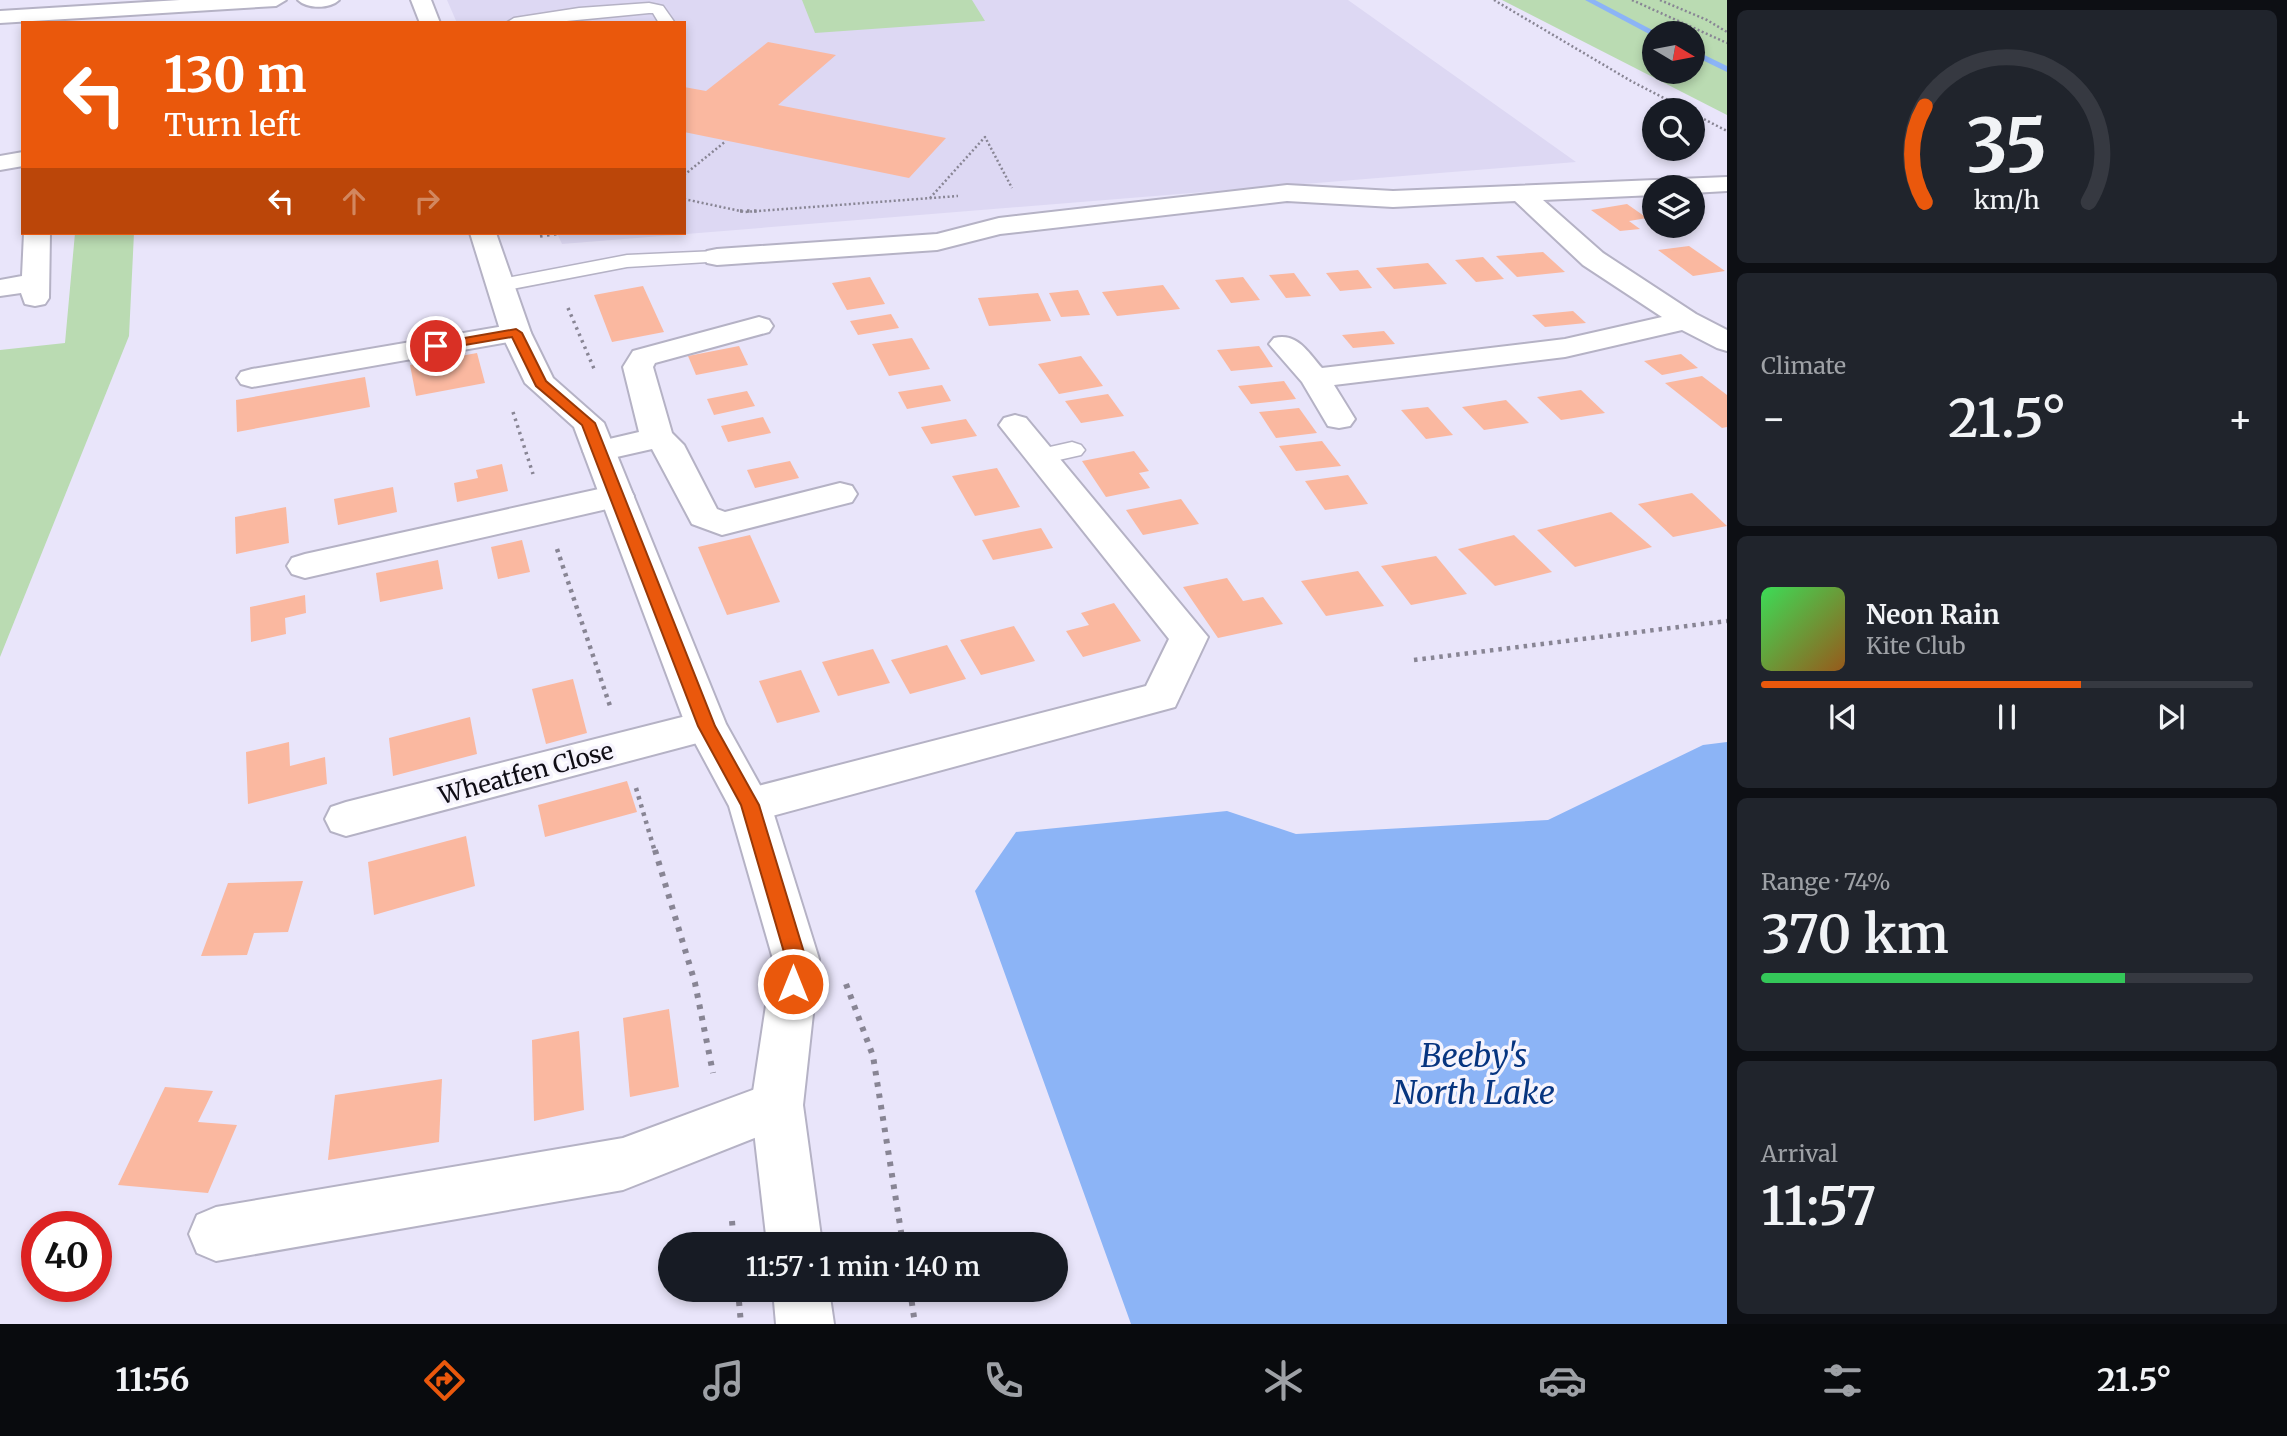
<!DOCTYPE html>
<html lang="en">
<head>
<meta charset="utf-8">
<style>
	body { margin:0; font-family:Merriweather,serif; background:#20242c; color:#f1f3f6; height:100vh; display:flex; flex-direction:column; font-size:26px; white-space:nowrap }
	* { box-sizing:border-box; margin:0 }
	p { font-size:23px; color:#9ea1a6 }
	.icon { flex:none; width:38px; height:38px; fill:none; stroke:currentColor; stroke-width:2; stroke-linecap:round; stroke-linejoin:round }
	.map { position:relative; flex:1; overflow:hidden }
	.drawer { display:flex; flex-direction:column; gap:10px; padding:10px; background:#0d0f14; width:560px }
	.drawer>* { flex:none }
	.banner { position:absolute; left:21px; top:21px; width:665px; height:214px; border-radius:0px; box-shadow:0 4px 10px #0003; background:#ea580c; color:#fff; overflow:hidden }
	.needle { width:46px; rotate:100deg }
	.tools { position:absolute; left:1642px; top:21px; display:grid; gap:14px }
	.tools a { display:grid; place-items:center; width:63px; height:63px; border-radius:50%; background:#171b24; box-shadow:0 4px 10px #0003; font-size:35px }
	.speed { position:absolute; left:21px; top:1211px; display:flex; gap:14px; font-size:35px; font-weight:700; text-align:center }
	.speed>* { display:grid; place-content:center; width:91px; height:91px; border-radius:50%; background:#171b24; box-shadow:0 4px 10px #0003; line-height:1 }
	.speed .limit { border:10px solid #d22; background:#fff; color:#111 }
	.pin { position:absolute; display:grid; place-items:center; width:60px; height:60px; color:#fff; margin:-30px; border:4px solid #fff; border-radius:50%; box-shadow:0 2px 7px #0007 }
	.me { position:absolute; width:77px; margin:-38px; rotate:0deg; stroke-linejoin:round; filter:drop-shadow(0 0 5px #0008) }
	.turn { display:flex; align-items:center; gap:24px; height:147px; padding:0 28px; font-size:32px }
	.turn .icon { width:91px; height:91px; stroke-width:2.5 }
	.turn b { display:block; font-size:49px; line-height:60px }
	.lanes { display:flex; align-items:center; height:66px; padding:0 28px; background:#0003; justify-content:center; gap:35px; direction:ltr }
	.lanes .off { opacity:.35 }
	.big { font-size:52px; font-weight:600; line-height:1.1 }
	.drawer .tile { flex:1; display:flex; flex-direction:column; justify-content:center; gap:10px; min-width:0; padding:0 24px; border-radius:10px; background:#20242c }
	.drawer .dial { align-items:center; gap:0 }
	.dial svg { height:182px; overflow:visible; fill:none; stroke:#363941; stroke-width:7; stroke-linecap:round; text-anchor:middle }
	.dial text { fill:#f1f3f6; stroke:none }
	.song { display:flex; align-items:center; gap:21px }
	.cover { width:84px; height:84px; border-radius:10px; background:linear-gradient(135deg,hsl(130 70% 55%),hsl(30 70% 35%)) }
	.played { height:7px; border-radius:4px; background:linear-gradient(90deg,#ea580c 65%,#363941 65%) }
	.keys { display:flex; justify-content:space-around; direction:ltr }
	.heat { display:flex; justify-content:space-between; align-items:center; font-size:38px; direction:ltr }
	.charge { height:10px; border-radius:5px; background:linear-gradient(90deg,#34c759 74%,#363941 0) }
	.trip { position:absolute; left:658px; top:1232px; width:410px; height:70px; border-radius:35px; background:#171b24; box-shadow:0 4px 10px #0003; font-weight:600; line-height:70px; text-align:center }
	.menu { display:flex; height:112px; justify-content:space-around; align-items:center; background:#090b0e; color:#9ea1a6 }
	.menu .icon { width:49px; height:49px }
	.menu .active { color:#ea580c }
	.menu b { font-size:32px; color:#f1f3f6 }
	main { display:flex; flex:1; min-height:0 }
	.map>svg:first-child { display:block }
	.built { fill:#ddd8f3 }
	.green { fill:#badbb2; fill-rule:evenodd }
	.water { fill:#8cb4f6 }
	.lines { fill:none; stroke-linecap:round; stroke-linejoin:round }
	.stream { fill:#8cb4f6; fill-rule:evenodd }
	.building { fill:#fab8a0 }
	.service-casing { stroke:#b5b2c5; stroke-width:3 }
	.minor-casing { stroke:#b5b2c5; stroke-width:4 }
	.tertiary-casing { stroke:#b5b2c5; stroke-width:4 }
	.path-far3 { stroke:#888594; stroke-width:2.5; stroke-dasharray:2 2.5; stroke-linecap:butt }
	.path-far2 { stroke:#888594; stroke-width:3.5; stroke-dasharray:2.5 4.5; stroke-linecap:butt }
	.path-far1 { stroke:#888594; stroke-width:4.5; stroke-dasharray:3.5 5; stroke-linecap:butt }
	.path { stroke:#888594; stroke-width:6; stroke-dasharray:4.5 7; stroke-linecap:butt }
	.service { fill:#fff; fill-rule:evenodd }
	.minor { fill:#fff; fill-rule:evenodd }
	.tertiary { fill:#fff; fill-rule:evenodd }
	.route { fill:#ea580c; stroke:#983908; stroke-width:2 }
	.labels { text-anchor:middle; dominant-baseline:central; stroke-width:7; stroke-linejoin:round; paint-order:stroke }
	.street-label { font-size:24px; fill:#0f0d14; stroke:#f6f4fd }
	.near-water-label { font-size:32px; font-style:italic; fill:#073580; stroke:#f6f4fd }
</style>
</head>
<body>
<main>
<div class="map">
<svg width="1727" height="1324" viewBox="0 0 1727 1324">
	<rect width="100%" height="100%" fill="#e9e5fa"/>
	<polygon class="built" points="447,0 1348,0 1576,162 562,244 557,233 684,233 684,23 457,23"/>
	<g class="green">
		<polygon points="802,0 972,0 985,21 815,33"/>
		<path d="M1502 0H1727V115ZM1654 33H1692V72H1654Z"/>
		<polygon points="75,233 134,233 129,336 0,657 0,350 65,343"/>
	</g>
	<polygon class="water" points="1727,742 1727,1324 1131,1324 975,891 1016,832 1227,811 1296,834 1548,820 1703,745"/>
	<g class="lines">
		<g class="stream">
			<polygon points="1585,0 1595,0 1658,33 1651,35"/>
			<polygon points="1692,49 1727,66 1727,72 1692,55"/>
		</g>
	</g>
	<g class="building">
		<polygon points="768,42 836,55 778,105 946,138 909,178 684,132 684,87 706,91"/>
		<polygon points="1627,204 1647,218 1629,221 1640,229 1620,231 1591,210"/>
		<polygon points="1689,246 1725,271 1693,276 1658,250"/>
		<polygon points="1543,252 1565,272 1517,277 1496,256"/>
		<polygon points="1483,257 1504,279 1476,282 1455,260"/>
		<polygon points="1428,263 1447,284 1394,289 1376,268"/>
		<polygon points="1358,270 1372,288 1340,291 1326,273"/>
		<polygon points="1294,273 1311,296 1286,298 1269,275"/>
		<polygon points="870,277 885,304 847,310 832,283"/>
		<polygon points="1243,277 1260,300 1231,303 1215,280"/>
		<polygon points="1163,285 1180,309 1117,316 1102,292"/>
		<polygon points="643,286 664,332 612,342 594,295"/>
		<polygon points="1078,290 1090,315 1061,317 1049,293"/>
		<polygon points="1038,293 1051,321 989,326 978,298"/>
		<polygon points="1573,311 1586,323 1545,327 1532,315"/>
		<polygon points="891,314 899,328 858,335 850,321"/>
		<polygon points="1384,331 1395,344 1353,348 1342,335"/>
		<polygon points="912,338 930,369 889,376 872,344"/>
		<polygon points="739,346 748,365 696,375 688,356"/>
		<polygon points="1259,346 1273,367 1231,371 1217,350"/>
		<polygon points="477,353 485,383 416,396 410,365"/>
		<polygon points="1681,354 1698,368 1662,375 1644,361"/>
		<polygon points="1081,356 1103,386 1059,394 1038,364"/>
		<polygon points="1702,376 1727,395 1727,427 1722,428 1665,383"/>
		<polygon points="365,377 370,407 237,432 236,400"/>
		<polygon points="1284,381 1296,399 1251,404 1238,386"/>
		<polygon points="942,385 951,401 907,409 898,392"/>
		<polygon points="1581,390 1605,413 1561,420 1537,397"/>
		<polygon points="747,391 755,406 714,415 707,399"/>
		<polygon points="1108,394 1124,416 1081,423 1065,401"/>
		<polygon points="1506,400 1529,423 1484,430 1462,407"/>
		<polygon points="1428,407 1453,435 1426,439 1401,410"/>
		<polygon points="1299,408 1317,433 1276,438 1259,412"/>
		<polygon points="763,417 771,433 728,442 721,426"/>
		<polygon points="966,419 977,436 931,444 921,427"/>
		<polygon points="1322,441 1341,466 1296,471 1279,446"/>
		<polygon points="1134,451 1149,471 1139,473 1150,488 1106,497 1082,461"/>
		<polygon points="790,461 799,478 755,488 747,470"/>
		<polygon points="502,464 508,491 457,502 454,483 478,478 476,470"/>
		<polygon points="997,468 1020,507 975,516 952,476"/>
		<polygon points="1348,475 1368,504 1325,510 1305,481"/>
		<polygon points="393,487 397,512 338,525 334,499"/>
		<polygon points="1692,493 1727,526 1673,537 1638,504"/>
		<polygon points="1181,499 1199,524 1143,535 1126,510"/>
		<polygon points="286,507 289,543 236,554 235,517"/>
		<polygon points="1611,512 1652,547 1575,567 1537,530"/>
		<polygon points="1041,528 1053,548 993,560 982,540"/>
		<polygon points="750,535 780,602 727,615 698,547"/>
		<polygon points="1514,535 1552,572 1495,586 1458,549"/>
		<polygon points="522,540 530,572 498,579 491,547"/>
		<polygon points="1436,556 1467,594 1411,605 1381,566"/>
		<polygon points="438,560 443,589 380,602 376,573"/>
		<polygon points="1358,571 1384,606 1326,616 1301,581"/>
		<polygon points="1227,578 1243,601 1263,597 1283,624 1218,638 1183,587"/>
		<polygon points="305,595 306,613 285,618 286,634 251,642 250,607"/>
		<polygon points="1114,603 1141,641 1083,657 1066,631 1089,625 1081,613"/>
		<polygon points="1014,626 1035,661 981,675 960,640"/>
		<polygon points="947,645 966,679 910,694 891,660"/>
		<polygon points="873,649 890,683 838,696 822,662"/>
		<polygon points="801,670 820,712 777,723 759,681"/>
		<polygon points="573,679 587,733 546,744 532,689"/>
		<polygon points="470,717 477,754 393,776 389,738"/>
		<polygon points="289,742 290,766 325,757 327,784 248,804 246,752"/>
		<polygon points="627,781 637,812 545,837 538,805"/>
		<polygon points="466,836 475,886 374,915 368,862"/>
		<polygon points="303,881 288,932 254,933 247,955 201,956 228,883"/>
		<polygon points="669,1009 679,1087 630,1097 623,1018"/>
		<polygon points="579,1031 584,1110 534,1121 532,1040"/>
		<polygon points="442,1079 439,1142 328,1160 335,1095"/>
		<polygon points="165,1087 213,1091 198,1122 237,1125 208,1193 118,1185"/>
	</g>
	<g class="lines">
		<defs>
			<g id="service">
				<polygon points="649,3 663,6 675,23 659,23 653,13 649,13 546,23 506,23 514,18 579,8"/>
				<polygon points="717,251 724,253 727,257 724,261 627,267 502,291 494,290 491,285 494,280 502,279 627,255"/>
				<polygon points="1072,442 1081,445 1085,450 1081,455 1041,464 1032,461 1028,456 1032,451"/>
			</g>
			<g id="minor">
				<polygon points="180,0 286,0 276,6 0,23 0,11"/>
				<path d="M298 0H339C330 9 307 9 298 0Z"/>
				<polygon points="23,152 23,166 0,170 0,156"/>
				<path d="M1727 177V191L1692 193V187H1654V195L1543 200 1603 253 1696 314 1727 330V351L1717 348 1682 330 1565 357 1334 385 1355 419 1350 426 1339 428 1328 426 1302 382 1269 344 1274 338C1297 332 1308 352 1322 368L1565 339 1662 317 1583 265 1515 201 1393 207 1287 201 1000 234 937 250 717 265 707 263 704 257 707 251 717 249 937 234 999 218 1287 185 1393 191Z"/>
				<polygon points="24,233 50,233 49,298 45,304 35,306 25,304 21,293 0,296 0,280 22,276"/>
				<polygon points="759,317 769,320 773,326 769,332 655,363 653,367 672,433 684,445 717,509 725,512 840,483 852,486 857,494 852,502 722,535 692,524 652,449 599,461 588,458 583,451 588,444 639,432 623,367 633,351"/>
				<polygon points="516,324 526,327 531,333 526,339 252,387 241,384 237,378 241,372 252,369"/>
				<polygon points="1015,415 1026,418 1208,637 1175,707 750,822 735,817 729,805 735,793 750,788 1146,686 1169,639 999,425 1004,418"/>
				<polygon points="617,485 629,488 634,496 629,504 305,578 292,574 287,566 292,558 305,554"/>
				<polygon points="706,711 720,715 726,726 720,737 346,836 331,831 325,819 331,807 346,802"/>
				<polygon points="777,1081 795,1088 803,1105 795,1122 623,1190 216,1261 197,1253 189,1234 197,1215 216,1207 623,1138"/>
			</g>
			<g id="tertiary">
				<polygon points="411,0 431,0 440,23 420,23"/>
				<polygon points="470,233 496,233 531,333 553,378 604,423 726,724 771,805 819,959 803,1105 822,1244 767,1244 751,1105 773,959 729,806 686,726 574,427 525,383 501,333"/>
				<polygon points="773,1290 829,1290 834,1324 776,1324"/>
			</g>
		</defs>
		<use href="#service" class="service-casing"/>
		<use href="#minor" class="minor-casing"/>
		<use href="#tertiary" class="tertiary-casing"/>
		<g class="path-far3">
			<polyline points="1494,0 1631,81 1687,110"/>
			<polyline points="1632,0 1727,43"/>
			<polyline points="1660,0 1707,20 1727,32"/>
			<polyline points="1692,113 1727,131"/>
			<polyline points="684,175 726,141"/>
			<polyline points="930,198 985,137 1012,188"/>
			<polyline points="684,199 745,212 958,196"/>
		</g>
		<g class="path-far2">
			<polyline points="740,211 760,211"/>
			<polyline points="540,236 561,233"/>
			<polyline points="568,308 595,371"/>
			<polyline points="513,412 533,474"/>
		</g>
		<g class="path-far1">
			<polyline points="557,549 610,706"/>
			<polyline points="1414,660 1727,621"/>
			<polyline points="636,788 655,852"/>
		</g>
		<g class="path">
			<polyline points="655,850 695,983 713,1073"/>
			<polyline points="846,984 873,1056 903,1244"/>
			<polyline points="732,1221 734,1244"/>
			<polyline points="738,1290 741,1324"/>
			<polyline points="910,1290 915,1324"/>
		</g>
		<use href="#service" class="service"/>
		<use href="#minor" class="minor"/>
		<use href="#tertiary" class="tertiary"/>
	</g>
	<polygon class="route" points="516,329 522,333 546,381 595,423 715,726 759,805 806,959 800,990 793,992 786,990 783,984 786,959 741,805 698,726 582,425 536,386 512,337 436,350 430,346 436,343"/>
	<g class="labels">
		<g class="street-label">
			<text transform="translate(526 773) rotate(-15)">Wheatfen Close</text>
		</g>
		<g class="near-water-label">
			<text x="1474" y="1056">Beeby's<tspan x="1474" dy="37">North Lake</tspan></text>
		</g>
	</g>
</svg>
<div class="tools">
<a><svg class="needle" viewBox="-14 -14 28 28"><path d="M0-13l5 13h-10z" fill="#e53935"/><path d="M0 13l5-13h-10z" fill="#9ea1a6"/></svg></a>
<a><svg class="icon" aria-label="search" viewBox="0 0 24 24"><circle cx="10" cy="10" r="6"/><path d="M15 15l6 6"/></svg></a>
<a><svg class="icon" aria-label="layers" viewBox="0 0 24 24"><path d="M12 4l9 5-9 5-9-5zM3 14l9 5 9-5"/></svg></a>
</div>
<div class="speed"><div class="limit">40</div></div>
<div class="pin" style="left:436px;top:346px;background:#d93025"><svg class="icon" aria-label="arrive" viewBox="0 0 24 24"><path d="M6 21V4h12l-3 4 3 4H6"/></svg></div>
<svg class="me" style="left:793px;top:984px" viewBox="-20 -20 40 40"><circle r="17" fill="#ea580c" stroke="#fff" stroke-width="3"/><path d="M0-11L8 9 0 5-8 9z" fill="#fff"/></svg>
<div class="trip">11:57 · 1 min · 140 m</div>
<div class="banner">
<div class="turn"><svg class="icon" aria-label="left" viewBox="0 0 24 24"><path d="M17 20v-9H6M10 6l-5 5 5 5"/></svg><div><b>130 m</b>Turn left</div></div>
<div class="lanes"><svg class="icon" aria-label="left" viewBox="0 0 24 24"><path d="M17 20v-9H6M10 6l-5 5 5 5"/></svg><svg class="icon off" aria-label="ahead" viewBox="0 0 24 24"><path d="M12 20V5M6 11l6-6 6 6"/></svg><svg class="icon off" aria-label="right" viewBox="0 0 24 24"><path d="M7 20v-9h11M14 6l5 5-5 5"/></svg></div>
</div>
</div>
<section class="drawer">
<div class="tile dial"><svg viewBox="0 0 100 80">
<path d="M14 69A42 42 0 1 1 86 69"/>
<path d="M14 69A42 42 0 0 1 14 27" stroke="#ea580c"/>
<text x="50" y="56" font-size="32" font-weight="700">35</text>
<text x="50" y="72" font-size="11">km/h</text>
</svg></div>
<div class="tile"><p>Climate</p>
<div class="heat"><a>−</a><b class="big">21.5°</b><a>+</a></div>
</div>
<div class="tile">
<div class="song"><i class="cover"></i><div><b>Neon Rain</b><p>Kite Club</p></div></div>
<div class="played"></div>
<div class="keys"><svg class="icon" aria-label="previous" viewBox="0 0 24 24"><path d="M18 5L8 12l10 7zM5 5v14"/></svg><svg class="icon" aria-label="pause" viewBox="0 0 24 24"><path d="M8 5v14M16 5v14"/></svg><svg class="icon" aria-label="next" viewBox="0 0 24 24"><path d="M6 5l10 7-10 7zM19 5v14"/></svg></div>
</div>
<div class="tile"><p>Range · 74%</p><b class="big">370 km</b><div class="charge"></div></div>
<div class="tile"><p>Arrival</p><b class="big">11:57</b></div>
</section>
</main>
<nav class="menu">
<b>11:56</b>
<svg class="icon active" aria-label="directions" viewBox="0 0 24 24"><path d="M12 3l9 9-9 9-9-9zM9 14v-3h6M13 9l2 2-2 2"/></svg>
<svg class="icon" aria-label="music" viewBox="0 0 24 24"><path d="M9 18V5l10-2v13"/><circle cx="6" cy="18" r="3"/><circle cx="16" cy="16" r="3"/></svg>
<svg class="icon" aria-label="phone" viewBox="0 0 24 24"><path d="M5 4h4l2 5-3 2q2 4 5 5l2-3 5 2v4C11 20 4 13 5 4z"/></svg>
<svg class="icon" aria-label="climate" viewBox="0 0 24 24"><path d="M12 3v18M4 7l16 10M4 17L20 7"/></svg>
<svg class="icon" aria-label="car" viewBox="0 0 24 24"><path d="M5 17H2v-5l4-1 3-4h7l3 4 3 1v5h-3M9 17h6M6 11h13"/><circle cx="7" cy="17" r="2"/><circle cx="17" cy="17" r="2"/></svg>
<svg class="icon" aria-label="filters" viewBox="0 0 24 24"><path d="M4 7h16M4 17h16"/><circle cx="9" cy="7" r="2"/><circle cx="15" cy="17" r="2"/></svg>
<b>21.5°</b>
</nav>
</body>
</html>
